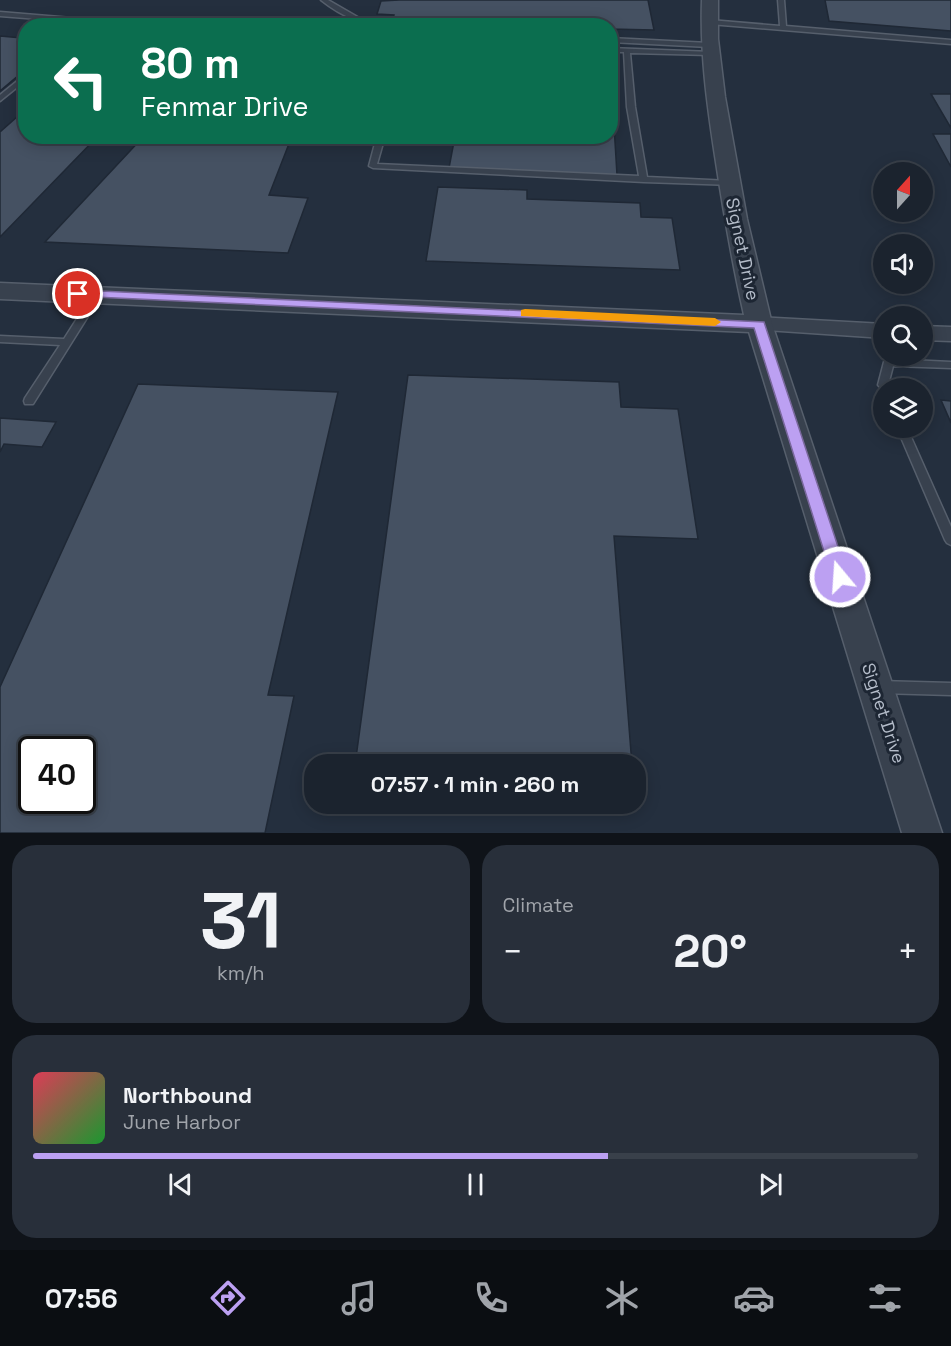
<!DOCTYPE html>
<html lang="en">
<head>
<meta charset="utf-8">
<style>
	body { margin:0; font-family:"Space Grotesk",sans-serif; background:#282f3a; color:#f1f3f6; height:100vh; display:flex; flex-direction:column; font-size:22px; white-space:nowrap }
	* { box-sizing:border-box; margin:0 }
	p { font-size:20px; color:#a0a4aa }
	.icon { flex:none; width:33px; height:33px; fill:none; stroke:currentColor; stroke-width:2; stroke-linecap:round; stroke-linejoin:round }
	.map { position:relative; height:833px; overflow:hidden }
	.sheet { display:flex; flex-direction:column; gap:12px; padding:12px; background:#0f1319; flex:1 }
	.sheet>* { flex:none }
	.guide { position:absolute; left:18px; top:18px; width:600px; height:126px; border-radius:24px; box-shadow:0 3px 15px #0003,0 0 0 2px #39404a; background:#0b6e4f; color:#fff; overflow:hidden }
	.needle { width:39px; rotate:21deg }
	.fabs { position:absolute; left:873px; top:162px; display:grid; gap:12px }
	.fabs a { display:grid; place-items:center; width:60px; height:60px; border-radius:50%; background:#1b232e; box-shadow:0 3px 15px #0003,0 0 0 2px #39404a; font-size:30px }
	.speed { position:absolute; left:18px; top:736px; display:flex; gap:12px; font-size:30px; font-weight:700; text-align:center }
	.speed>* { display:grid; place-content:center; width:78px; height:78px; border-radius:50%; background:#1b232e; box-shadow:0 3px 15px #0003,0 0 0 2px #39404a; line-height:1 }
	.speed .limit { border:3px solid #111; border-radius:9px; background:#fff; color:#111 }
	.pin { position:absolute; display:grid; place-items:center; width:51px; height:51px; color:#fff; margin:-26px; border:3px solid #fff; border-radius:50%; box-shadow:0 2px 6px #0007 }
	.me { position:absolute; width:66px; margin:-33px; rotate:342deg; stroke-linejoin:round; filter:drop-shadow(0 0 4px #0008) }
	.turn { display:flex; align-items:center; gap:21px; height:126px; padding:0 24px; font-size:27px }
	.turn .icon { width:78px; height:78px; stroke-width:2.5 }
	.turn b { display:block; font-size:42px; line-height:51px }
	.big { font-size:45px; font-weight:700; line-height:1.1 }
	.sheet .widget { flex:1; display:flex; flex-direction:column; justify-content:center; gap:9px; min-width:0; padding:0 21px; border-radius:24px; background:#282f3a }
	.sheet .dial { align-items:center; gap:0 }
	.dial b { font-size:78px; line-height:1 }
	.song { display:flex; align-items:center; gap:18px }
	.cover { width:72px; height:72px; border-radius:9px; background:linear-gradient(135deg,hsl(350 70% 55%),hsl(130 70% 35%)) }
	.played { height:6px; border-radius:3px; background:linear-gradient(90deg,#bca0f2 65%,#39404a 65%) }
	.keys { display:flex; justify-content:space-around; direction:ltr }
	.heat { display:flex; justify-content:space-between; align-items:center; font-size:33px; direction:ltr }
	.sheet .tiles { flex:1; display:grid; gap:12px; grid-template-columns:1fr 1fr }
	.widget:last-child { grid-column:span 2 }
	.trip { position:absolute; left:304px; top:754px; width:342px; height:60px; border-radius:24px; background:#1b232e; box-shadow:0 3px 15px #0003,0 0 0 2px #39404a; font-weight:700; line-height:60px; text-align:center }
	.menu { display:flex; height:96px; justify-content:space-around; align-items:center; background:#0b0e12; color:#a0a4aa }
	.menu .icon { width:42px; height:42px }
	.menu .selected { color:#bca0f2 }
	.menu b { font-size:27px; color:#f1f3f6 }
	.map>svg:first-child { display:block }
	.building { fill:#455162; stroke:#1f2835; stroke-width:1.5; fill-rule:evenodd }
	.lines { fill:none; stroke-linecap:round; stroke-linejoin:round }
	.service-casing { stroke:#565f6c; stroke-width:3 }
	.minor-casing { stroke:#565f6c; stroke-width:3 }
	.tertiary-casing { stroke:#565f6c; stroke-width:3 }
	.service { fill:#38414e; fill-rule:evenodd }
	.minor { fill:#38414e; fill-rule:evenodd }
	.tertiary { fill:#38414e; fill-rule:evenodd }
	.route { fill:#bca0f2; stroke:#7a689d; stroke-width:1.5 }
	.slow { fill:#f59e0b }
	.labels { text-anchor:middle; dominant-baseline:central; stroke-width:6; stroke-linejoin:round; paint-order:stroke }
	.street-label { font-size:18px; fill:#b4bcc9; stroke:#1d2633 }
</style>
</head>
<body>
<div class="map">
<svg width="951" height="833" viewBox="0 0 951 833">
	<rect width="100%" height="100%" fill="#242f3e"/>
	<g class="building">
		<polygon points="399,0 648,0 654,30 610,29 610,26 392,23 394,15 377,14 381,1"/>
		<polygon points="825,0 951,0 951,31 829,21"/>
		<polygon points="26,34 26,69 0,91 0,36 22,38"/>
		<polygon points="610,59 617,175 449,168 455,136 610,136"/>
		<polygon points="931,94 951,94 951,128"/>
		<polygon points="26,109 26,136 98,136 0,237 0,132"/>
		<polygon points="933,134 951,134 951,167"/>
		<polygon points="144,136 292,136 269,195 308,198 288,253 45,242"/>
		<polygon points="438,187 527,190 527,199 640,203 641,217 672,218 680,270 426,261"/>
		<polygon points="408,375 619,382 621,407 678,409 698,539 614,536 632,765 355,765"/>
		<path d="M138 384 338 392 268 695 294 696 265 833H0V687ZM32 750H82V801H32Z"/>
		<polygon points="941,400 951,401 951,423"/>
		<polygon points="0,418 56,422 42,447 4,444 0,452"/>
		<polygon points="498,804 635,804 635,811"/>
	</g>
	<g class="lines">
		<defs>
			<g id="service">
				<path d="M321 0H328L361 19 387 26C362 26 340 15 321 0Z"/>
				<polygon points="778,0 784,0 786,26 951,40 951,44 710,24 707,22 710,20 780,26"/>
				<polygon points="0,12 72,18 80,26 73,26 70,22 64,21 0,16"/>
				<polygon points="610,38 709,43 712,45 709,47 610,42"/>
				<polygon points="610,48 712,52 713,53 710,55 630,53 635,107 647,177 730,181 733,181 733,185 644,182 373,168 369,166 377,136 385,136 377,164 639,176 627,107 624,52 610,52"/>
				<polygon points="26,74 26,80 0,101 0,95"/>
				<polygon points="97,291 102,294 33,404 25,404 24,401 25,398 60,345 0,342 0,336 64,339 94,292"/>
				<polygon points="889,359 951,362 951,368 893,366 888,385 890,388 884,388 884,391 878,385 884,362"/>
				<polygon points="897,428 907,428 951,527 951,545 947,543 945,540"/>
				<polygon points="879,681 951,683 951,695 879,693 874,691 872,687 874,683"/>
			</g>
			<g id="minor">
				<polygon points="759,317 884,324 884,338 752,329 749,324 752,319"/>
				<polygon points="922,326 951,327 951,341 922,340"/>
			</g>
			<path id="tertiary" d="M702 0H718V39L725 97 747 219 772 324 942 833H902L749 332 0 299V283L744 315C732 262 723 209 715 156 707 104 700 53 702 0Z"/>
		</defs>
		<use href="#service" class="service-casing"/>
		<use href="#minor" class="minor-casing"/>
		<use href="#tertiary" class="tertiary-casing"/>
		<use href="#service" class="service"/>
		<use href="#minor" class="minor"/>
		<use href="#tertiary" class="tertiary"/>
	</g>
	<polygon class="route" points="78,290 764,322 848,577 846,582 840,584 835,582 832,577 754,328 73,296 72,294"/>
	<polygon class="slow" points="525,309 715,318 721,322 715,326 521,316 521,310"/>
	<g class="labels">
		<g class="street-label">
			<text transform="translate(743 249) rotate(78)">Signet Drive</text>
			<text transform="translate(884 713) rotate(72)">Signet Drive</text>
		</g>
	</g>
</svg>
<div class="fabs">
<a><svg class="needle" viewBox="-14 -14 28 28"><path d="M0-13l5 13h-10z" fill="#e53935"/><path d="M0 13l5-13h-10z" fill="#a0a4aa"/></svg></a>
<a><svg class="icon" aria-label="sound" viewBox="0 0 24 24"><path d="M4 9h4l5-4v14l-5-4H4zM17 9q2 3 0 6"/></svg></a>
<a><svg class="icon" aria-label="search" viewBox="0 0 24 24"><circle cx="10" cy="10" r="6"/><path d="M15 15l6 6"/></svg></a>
<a><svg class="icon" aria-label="layers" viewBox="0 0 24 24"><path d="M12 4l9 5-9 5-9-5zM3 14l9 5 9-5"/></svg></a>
</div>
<div class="speed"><div class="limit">40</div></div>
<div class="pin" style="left:78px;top:294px;background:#d93025"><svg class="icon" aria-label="arrive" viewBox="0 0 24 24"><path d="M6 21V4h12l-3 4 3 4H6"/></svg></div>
<svg class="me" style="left:840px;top:577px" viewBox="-20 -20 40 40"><circle r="17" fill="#bca0f2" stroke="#fff" stroke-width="3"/><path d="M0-11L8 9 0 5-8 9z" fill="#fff"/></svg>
<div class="trip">07:57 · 1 min · 260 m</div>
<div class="guide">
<div class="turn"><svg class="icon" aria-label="left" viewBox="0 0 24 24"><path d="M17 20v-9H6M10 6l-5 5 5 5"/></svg><div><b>80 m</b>Fenmar Drive</div></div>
</div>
</div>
<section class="sheet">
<div class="tiles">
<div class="widget dial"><b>31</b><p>km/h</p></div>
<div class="widget"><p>Climate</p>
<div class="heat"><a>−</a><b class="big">20°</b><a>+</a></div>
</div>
<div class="widget">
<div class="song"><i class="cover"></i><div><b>Northbound</b><p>June Harbor</p></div></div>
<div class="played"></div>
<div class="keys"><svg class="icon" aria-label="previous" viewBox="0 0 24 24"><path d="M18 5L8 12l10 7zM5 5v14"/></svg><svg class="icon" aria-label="pause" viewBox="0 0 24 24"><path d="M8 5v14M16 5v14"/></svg><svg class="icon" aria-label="next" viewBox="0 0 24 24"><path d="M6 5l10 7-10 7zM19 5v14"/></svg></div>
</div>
</div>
</section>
<nav class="menu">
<b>07:56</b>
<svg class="icon selected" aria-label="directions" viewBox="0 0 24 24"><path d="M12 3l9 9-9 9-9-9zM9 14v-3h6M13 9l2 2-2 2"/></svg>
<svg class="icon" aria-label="music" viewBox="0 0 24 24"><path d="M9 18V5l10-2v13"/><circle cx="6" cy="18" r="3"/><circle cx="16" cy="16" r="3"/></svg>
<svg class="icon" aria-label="phone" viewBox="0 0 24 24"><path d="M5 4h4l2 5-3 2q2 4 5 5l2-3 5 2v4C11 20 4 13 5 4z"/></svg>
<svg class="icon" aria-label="climate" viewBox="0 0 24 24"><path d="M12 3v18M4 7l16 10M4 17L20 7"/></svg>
<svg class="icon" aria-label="car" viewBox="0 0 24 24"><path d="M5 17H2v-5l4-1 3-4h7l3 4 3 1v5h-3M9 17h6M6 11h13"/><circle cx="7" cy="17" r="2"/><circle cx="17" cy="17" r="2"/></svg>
<svg class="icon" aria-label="filters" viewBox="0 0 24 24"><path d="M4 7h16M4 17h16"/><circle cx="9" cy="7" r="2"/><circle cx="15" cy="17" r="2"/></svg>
</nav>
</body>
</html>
